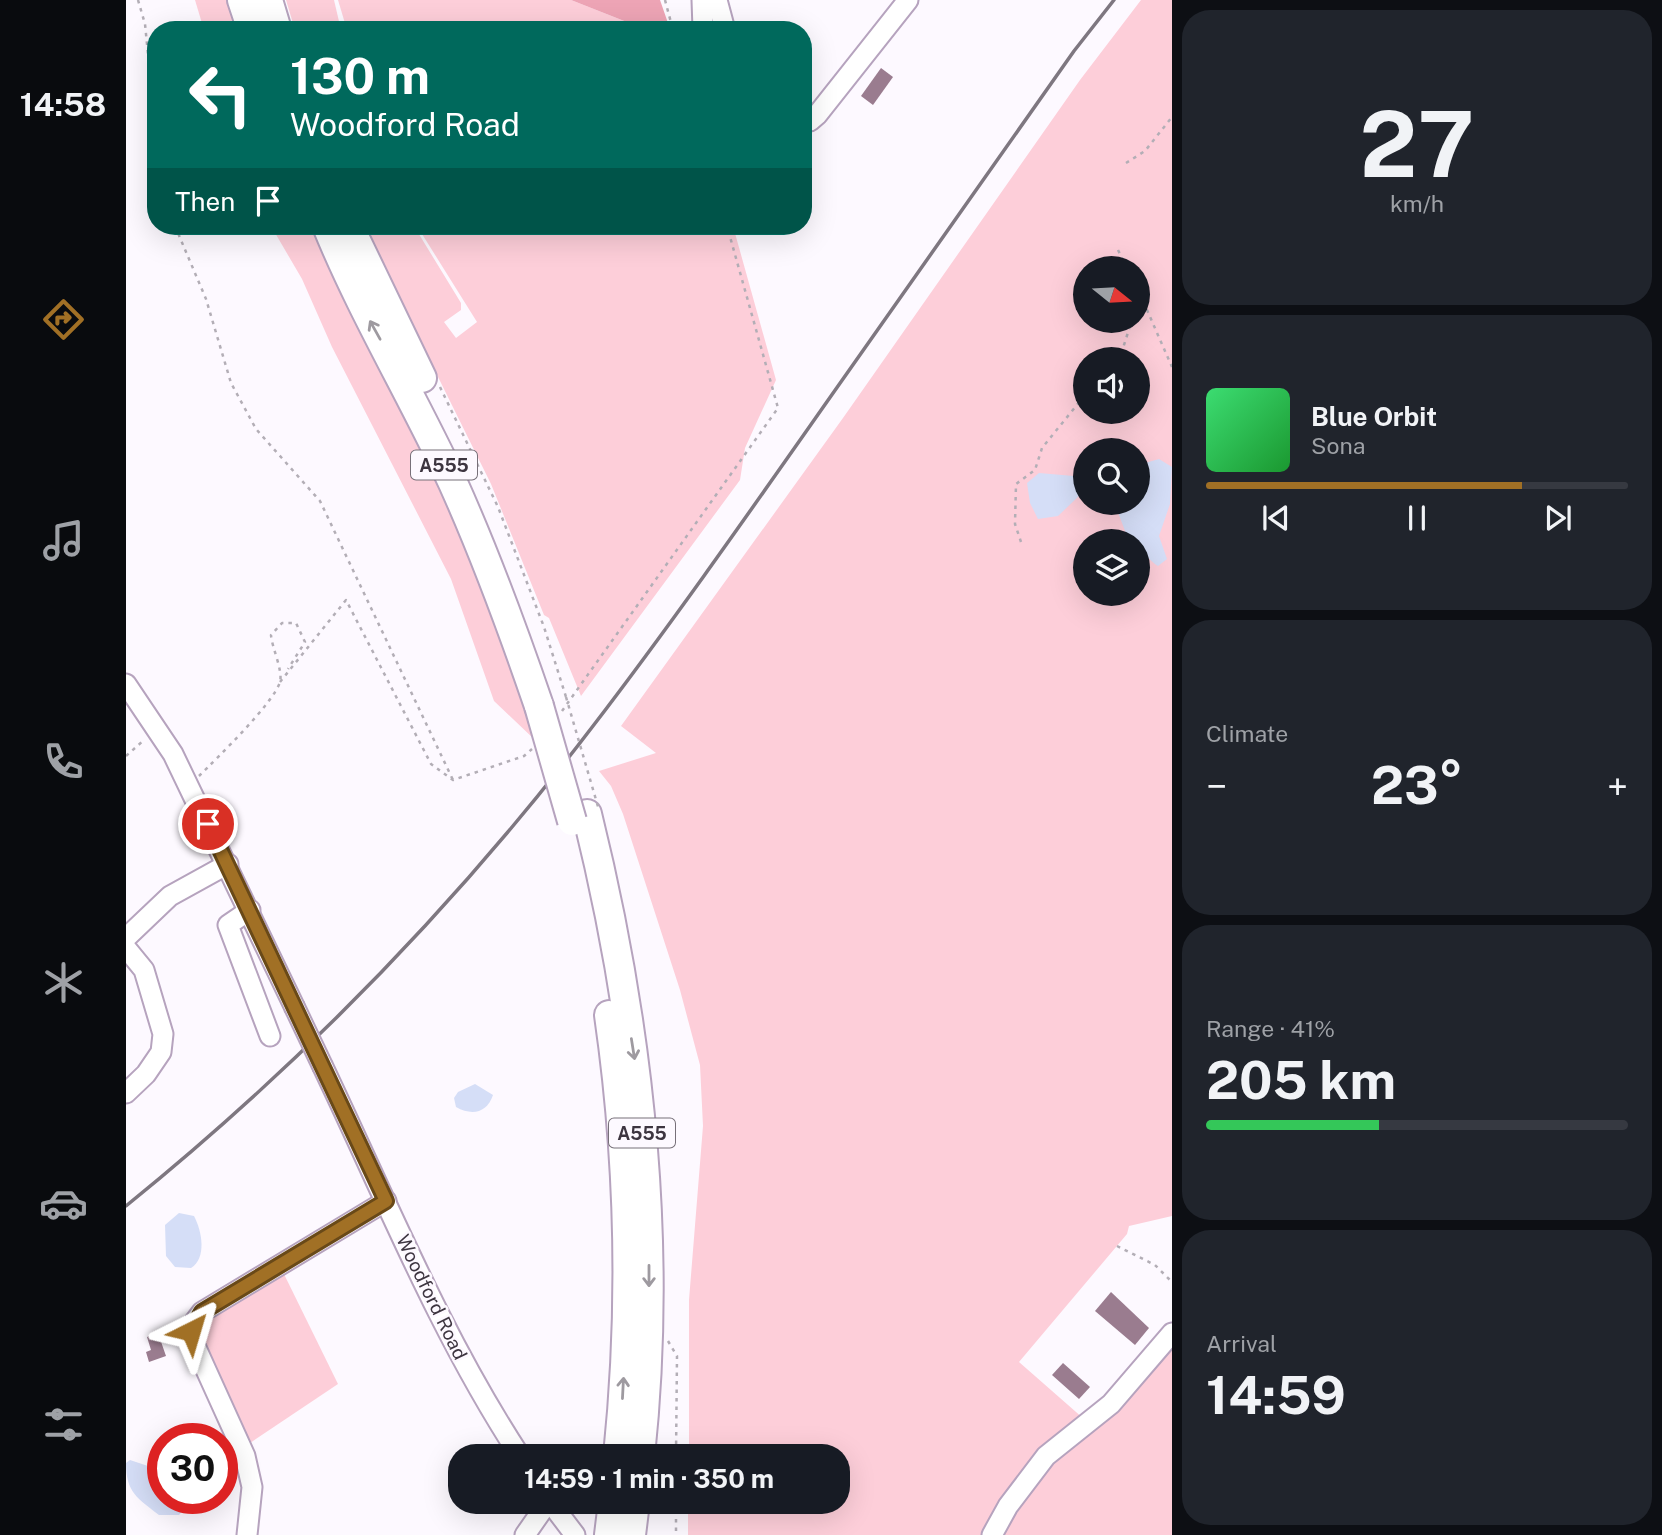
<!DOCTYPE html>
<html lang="en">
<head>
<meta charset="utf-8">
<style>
	body { margin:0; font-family:"Public Sans",sans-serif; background:#20242c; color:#f1f3f6; height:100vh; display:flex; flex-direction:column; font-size:26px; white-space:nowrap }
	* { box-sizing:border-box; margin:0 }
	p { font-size:23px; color:#9ea1a6 }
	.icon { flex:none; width:38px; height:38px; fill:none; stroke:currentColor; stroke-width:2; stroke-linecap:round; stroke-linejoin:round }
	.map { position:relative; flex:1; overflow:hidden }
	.details { display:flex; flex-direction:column; gap:10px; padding:10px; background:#0d0f14; width:490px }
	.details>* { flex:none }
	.top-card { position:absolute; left:21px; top:21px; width:665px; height:214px; border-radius:28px; box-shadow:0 7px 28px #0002; background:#00695c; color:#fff; overflow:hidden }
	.needle { width:46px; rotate:108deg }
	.tools { position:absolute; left:947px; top:256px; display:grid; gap:14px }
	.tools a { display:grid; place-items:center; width:77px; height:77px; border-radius:50%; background:#171b24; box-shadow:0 7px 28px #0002; font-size:35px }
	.speed { position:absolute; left:21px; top:1423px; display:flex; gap:14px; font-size:35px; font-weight:700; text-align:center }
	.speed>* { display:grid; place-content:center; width:91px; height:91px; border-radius:50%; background:#171b24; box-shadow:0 7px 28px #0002; line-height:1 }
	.speed .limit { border:10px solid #d22; background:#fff; color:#111 }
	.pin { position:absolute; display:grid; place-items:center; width:60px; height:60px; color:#fff; margin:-30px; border:4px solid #fff; border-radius:50%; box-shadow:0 2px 7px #0007 }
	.me { position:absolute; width:77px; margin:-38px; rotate:40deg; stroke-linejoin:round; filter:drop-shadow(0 0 5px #0008) }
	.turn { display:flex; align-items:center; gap:24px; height:147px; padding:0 28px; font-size:32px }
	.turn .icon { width:91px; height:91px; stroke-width:2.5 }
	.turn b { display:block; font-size:49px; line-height:60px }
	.then { display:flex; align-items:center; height:66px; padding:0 28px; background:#0003; gap:14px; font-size:26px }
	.big { font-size:52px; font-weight:700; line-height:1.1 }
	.details .tile { flex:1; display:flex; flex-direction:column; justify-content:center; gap:10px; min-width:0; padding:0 24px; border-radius:28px; background:#20242c }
	.details .dial { align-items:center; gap:0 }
	.dial b { font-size:91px; line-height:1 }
	.song { display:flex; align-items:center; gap:21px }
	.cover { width:84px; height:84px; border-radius:10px; background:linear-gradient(135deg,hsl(140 70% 55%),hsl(130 70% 35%)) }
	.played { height:7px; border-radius:4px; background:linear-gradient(90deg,#a17025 75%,#363941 75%) }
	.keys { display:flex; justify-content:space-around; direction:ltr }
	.heat { display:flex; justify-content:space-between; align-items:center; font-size:38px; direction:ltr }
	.charge { height:10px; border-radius:5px; background:linear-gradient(90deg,#34c759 41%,#363941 0) }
	.trip { position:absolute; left:322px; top:1444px; width:402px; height:70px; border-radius:28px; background:#171b24; box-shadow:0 7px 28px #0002; font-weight:700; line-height:70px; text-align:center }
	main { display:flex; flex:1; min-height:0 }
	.dock { display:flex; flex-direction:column; width:126px; justify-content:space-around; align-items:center; background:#090b0e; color:#9ea1a6 }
	.dock .icon { width:49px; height:49px }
	.dock .current { color:#a17025 }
	.dock b { font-size:32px; color:#f1f3f6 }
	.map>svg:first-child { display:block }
	.green { fill:#fdced9; fill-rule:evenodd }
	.forest { fill:#eda4b5 }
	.water { fill:#d5def7 }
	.building { fill:#9a7c8f }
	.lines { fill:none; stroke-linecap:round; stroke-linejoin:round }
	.minor-casing { stroke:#b6a3be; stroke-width:23 }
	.highway-casing { stroke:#b6a3be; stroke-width:32 }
	.path { stroke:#b3aeb6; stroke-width:2.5; stroke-dasharray:3.5 5; stroke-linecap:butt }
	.minor { stroke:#fff; stroke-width:19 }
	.highway { stroke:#fff; stroke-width:28 }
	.rail { stroke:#7e7780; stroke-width:3.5 }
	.minor-bridge-casing { stroke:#b6a3be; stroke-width:23; stroke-linecap:butt }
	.highway-bridge-casing { stroke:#b6a3be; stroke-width:32; stroke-linecap:butt }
	.path-bridge { stroke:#b3aeb6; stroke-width:2.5; stroke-dasharray:3.5 5; stroke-linecap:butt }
	.minor-bridge { stroke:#fff; stroke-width:19 }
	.highway-bridge { stroke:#fff; stroke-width:28 }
	.oneway { stroke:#9e9aa0 }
	.route-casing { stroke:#694918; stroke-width:18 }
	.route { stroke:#a17025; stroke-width:12 }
	.labels { text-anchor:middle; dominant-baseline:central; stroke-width:5; stroke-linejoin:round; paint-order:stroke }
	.shield { fill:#fdf9ff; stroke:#777079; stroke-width:2 }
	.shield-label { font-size:18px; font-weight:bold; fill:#3d3540 }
	.street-label { font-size:19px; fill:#3d3540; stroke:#fdf9ff }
</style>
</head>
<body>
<main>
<nav class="dock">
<b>14:58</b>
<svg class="icon current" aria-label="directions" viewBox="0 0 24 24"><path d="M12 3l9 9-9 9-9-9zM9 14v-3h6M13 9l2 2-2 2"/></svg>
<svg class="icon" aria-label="music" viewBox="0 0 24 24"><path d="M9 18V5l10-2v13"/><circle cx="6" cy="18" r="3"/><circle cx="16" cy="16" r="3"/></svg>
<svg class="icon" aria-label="phone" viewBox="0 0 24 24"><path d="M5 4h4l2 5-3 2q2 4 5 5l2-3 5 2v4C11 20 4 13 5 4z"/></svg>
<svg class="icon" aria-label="climate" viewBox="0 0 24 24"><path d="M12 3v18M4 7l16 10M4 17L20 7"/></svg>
<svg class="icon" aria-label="car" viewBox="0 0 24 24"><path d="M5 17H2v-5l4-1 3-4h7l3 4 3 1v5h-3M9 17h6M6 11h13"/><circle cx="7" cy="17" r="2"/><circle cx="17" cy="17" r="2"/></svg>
<svg class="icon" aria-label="filters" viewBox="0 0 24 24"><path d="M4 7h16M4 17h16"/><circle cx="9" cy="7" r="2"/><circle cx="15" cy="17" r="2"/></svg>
</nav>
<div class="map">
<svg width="1046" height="1535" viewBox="0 0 1046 1535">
	<rect width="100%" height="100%" fill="#fdf9ff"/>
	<g class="green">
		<polygon points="69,0 106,0 116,30 78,30"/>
		<polygon points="160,0 208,0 215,30 169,30"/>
		<polygon points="212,0 445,0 521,30 221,30"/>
		<path d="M1015 0H1046V1216L1003 1226 1001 1234 893 1362 958 1419 859 1535H562V1502H712V1456H563V1300L577 1126 574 1065 554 990 497 814 485 786 473 771 530 753 495 726 717 418 954 80ZM959 268H1012V320H959ZM959 359H1012V411H959ZM959 450H1012V502H959ZM959 541H1012V593H959Z"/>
		<polygon points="145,226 187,226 368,599 409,740 368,701 325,579 206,347 176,279"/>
		<polygon points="241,226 288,226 335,303 335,310 318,322 330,338 351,322 291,226 607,226 650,380 619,448 614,480 455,696 423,618 418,615 365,484 266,284"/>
		<polygon points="155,1268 212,1384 121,1445 71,1326"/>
		<polygon points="1046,1340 1046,1535 871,1535 896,1490"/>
	</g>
	<polygon class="forest" points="445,0 534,0 543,26 541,30 521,30"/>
	<g class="water">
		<path d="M1033 459 1046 467 1044 504 1033 536 1041 559 1032 566C1017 556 1018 547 1001 536L988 502H1012V465Z"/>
		<polygon points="913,473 959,477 959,494 954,495 932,516 912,519 904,503 901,483"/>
		<path d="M349 1084 367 1095C361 1113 346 1116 330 1107L328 1098 332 1092Z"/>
		<path d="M53 1213 68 1216C76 1231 81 1258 65 1268L49 1267 40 1256 39 1225Z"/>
		<path d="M4 1460 37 1471V1498H62L59 1508 53 1515H33C11 1498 0 1492 0 1463Z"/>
	</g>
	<g class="building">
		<polygon points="755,68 767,77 747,105 735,96"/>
		<polygon points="985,1292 1023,1328 1009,1345 969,1311"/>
		<polygon points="32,1333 40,1356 23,1362 20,1352 25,1350 21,1337"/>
		<polygon points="937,1363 964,1387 953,1399 926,1375"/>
	</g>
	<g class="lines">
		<defs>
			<g id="minor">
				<polyline points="576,0 577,29"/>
				<polyline points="591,0 599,30"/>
				<polyline points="677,121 684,121 691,115 782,0"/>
				<polyline points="0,684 47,754 168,1006"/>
				<polyline points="124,910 102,925 144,1036"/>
				<polyline points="0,938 44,896 102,864"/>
				<polyline points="0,948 18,970 37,1034 35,1052 20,1074 0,1093"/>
				<path d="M197 1067C260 1199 314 1334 394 1456"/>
				<polyline points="424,1502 449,1535"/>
				<polyline points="121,1535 126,1487 119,1456 66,1339 67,1324 76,1312 260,1201"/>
				<polyline points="399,1535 422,1502"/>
				<polyline points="866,1535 882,1506 920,1456 985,1404 1046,1333"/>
			</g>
			<g id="highway">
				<polyline points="116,0 126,30"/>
				<polyline points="142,0 151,30"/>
				<path d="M201 226C237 314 287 397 327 483 360 556 387 630 413 706"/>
				<polyline points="223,226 296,378"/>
				<path d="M461 814C513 1024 537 1240 514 1456"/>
				<path d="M483 1015C504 1161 507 1310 492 1456"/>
				<polyline points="483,1535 487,1502"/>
				<polyline points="505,1535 509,1502"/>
			</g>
		</defs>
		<use href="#minor" class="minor-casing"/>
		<use href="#highway" class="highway-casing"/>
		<g class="path">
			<polyline points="12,0 19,24 30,135"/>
			<polyline points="539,0 547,30"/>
			<polyline points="1000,163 1019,151 1046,117"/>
			<polyline points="49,226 80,299 105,383 130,429 194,501 327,780"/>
			<polyline points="992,250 1001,268"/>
			<polyline points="1012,289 1012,306"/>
			<polyline points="1014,294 1046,367"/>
			<polyline points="988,359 997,348 1006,320"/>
			<polyline points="314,387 372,507 418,627 440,697"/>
			<polyline points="895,542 889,524 890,484 909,470 916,448 959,395"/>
			<polyline points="154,682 220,600 305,764 327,780 398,756 406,749"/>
			<polyline points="436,711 652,408 601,226"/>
			<polyline points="0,756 18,740"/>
			<path d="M73 776C91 758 147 704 154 682 157 670 146 648 145 635L156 623H170L179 642 162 669"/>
			<polyline points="991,1246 1029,1265 1046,1282"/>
			<polyline points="542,1341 551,1356 550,1456"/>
			<polyline points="550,1502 550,1535"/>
		</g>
		<use href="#minor" class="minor"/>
		<use href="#highway" class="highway"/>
		<path class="rail" d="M0 1206C173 1066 331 904 467 726 549 619 627 507 705 396 786 281 867 166 948 51L988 0"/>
		<defs>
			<polyline id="minor-bridge" points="168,1006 197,1067"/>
			<polyline id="highway-bridge" points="413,706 446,821"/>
		</defs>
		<use href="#minor-bridge" class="minor-bridge-casing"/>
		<use href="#highway-bridge" class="highway-bridge-casing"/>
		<polyline class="path-bridge" points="440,697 473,810"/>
		<use href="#minor-bridge" class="minor-bridge"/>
		<use href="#highway-bridge" class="highway-bridge"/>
	</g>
	<defs><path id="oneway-shaft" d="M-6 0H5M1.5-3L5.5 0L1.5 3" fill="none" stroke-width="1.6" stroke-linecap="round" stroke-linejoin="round" transform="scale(1.75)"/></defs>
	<g class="oneway">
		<use href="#oneway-shaft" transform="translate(249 330) rotate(-119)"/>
		<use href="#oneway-shaft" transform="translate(507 1049) rotate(81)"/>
		<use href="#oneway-shaft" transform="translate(523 1276) rotate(90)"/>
		<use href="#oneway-shaft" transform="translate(497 1388) rotate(-87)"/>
	</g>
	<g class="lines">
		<defs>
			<polyline id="route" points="65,1331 76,1312 260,1201 82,824"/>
		</defs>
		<use href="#route" class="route-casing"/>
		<use href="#route" class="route"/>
	</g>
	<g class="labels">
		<g class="shield">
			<rect x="285" y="450.5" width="66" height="29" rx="5"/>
			<rect x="483" y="1118.5" width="66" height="29" rx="5"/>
		</g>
		<g class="shield-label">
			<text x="318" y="465">A555</text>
			<text x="516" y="1133">A555</text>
		</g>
		<g class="street-label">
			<text transform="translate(306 1297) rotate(64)">Woodford Road</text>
		</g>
	</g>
</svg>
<div class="tools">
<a><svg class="needle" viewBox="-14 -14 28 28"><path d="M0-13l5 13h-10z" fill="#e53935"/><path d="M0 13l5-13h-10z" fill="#9ea1a6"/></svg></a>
<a><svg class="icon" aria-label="sound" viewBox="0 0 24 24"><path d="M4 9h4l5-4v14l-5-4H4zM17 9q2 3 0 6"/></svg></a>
<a><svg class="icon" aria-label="search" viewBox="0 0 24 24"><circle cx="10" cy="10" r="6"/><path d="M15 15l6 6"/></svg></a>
<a><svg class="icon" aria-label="layers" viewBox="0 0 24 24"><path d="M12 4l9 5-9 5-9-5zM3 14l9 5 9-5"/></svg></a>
</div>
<div class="speed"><div class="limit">30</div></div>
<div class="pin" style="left:82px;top:824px;background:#d93025"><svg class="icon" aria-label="arrive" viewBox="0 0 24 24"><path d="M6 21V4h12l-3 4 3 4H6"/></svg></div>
<svg class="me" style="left:65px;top:1331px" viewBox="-20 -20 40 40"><path d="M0-17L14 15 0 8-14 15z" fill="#a17025" stroke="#fff" stroke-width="4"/></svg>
<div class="trip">14:59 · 1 min · 350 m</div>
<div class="top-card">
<div class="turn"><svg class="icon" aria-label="left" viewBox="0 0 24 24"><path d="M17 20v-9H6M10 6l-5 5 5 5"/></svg><div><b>130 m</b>Woodford Road</div></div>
<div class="then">Then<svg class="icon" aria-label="arrive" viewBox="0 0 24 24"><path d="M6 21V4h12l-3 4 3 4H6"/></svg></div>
</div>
</div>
<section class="details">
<div class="tile dial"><b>27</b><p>km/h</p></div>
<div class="tile">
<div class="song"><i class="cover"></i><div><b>Blue Orbit</b><p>Sona</p></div></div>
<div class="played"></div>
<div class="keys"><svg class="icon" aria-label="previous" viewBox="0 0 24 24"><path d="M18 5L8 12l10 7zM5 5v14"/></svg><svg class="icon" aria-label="pause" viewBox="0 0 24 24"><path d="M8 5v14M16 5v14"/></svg><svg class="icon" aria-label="next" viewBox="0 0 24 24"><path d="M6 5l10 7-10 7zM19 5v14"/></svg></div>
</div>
<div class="tile"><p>Climate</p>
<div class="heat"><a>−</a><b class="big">23°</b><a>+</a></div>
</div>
<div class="tile"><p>Range · 41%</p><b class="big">205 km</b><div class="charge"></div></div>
<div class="tile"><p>Arrival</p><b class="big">14:59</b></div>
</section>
</main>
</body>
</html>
